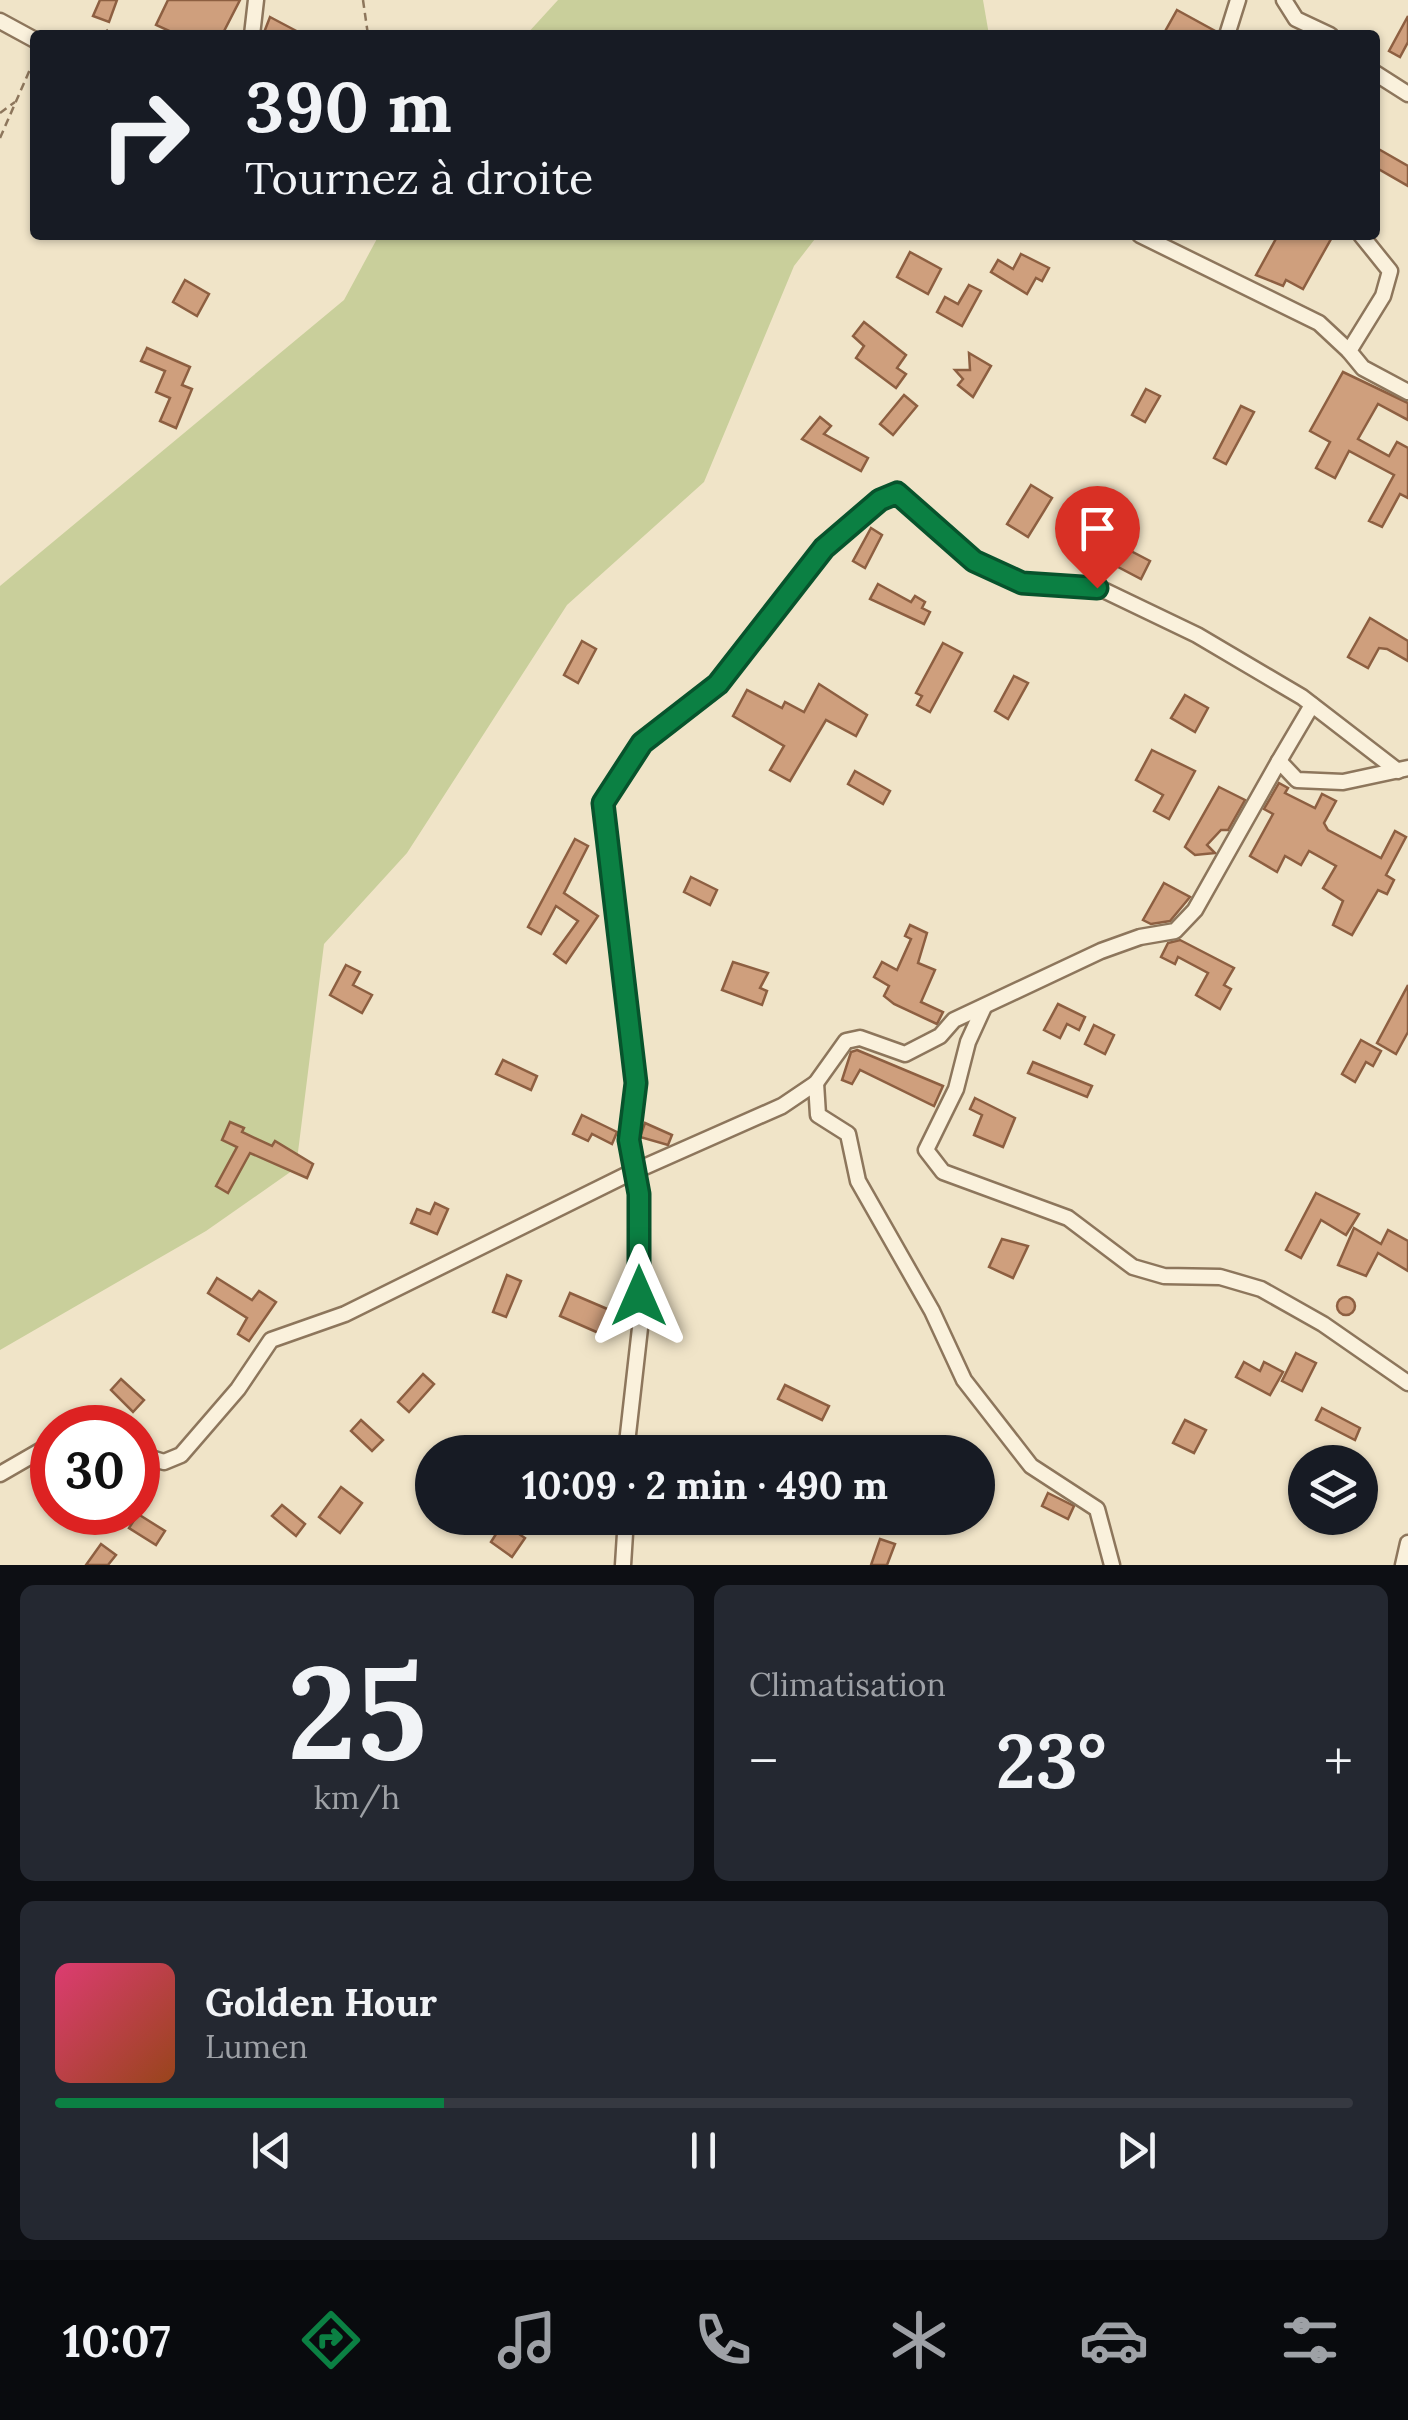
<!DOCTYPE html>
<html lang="fr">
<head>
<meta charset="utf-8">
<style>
	body { margin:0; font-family:Lora,serif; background:#242831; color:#f1f3f6; height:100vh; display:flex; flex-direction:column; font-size:38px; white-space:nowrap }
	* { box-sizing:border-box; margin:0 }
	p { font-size:32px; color:#9ea1a6 }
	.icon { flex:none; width:55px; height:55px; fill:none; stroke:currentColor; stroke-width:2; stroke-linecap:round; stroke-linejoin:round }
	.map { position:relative; height:1565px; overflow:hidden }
	.side { display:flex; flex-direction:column; gap:20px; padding:20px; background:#0d0f14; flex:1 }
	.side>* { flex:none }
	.guide { position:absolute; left:30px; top:30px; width:1350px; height:210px; border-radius:10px; box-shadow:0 2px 8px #0004; background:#171b24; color:#f1f3f6; overflow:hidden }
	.tools { position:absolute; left:1288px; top:1445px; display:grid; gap:20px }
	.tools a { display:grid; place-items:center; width:90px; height:90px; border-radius:50%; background:#171b24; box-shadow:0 2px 8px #0004; font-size:50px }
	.speed { position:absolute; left:30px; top:1405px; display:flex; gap:20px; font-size:50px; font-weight:700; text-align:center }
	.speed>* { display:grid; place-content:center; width:130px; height:130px; border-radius:50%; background:#171b24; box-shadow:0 2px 8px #0004; line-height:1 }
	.speed .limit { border:15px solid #d22; background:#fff; color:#111 }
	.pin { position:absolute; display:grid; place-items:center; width:85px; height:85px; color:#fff; margin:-102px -42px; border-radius:50% 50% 50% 0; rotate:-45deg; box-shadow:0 0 10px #0007 }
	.pin .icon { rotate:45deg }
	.me { position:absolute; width:110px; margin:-55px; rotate:0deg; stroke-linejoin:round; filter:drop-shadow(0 0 8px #0008) }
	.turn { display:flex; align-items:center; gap:35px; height:210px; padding:0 50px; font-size:45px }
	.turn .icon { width:130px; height:130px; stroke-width:2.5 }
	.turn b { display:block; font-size:70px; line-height:85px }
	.big { font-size:75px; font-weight:700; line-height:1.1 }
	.side .widget { flex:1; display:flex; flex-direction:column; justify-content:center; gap:15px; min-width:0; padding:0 35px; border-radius:15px; background:#242831 }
	.side .dial { align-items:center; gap:0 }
	.dial b { font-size:130px; line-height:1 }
	.song { display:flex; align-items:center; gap:30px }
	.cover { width:120px; height:120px; border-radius:15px; background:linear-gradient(135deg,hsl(340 70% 55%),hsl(20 70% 35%)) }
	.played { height:10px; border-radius:5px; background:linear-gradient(90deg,#0b8043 30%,#363941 30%) }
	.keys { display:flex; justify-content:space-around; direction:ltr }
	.heat { display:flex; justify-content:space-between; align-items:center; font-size:55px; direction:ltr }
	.side .tiles { flex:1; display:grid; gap:20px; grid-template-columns:1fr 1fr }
	.widget:last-child { grid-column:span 2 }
	.trip { position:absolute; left:415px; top:1435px; width:580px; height:100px; border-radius:50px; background:#171b24; box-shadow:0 2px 8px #0004; font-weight:700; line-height:100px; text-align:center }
	.tab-bar { display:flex; height:160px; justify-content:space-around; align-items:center; background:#090b0e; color:#9ea1a6 }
	.tab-bar .icon { width:70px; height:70px }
	.tab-bar .active { color:#0b8043 }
	.tab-bar b { font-size:45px; color:#f1f3f6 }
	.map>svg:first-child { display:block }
	.green { fill:#c9cf9b }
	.building { fill:#cf9f7d; stroke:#8d5f41; stroke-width:2.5 }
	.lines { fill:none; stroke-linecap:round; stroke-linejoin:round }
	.street-casing { stroke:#8d765c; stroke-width:19 }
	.path { stroke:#8d765c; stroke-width:2.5; stroke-dasharray:8 5; stroke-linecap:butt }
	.street { stroke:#faf1dc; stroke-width:14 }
	.route-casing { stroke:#07532c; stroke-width:25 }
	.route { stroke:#0b8043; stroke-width:18 }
</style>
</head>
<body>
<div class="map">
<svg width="1408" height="1565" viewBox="0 0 1408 1565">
	<rect width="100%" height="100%" fill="#f0e4c8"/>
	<g class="green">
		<polygon points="558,0 983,0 989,35 526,35"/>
		<polygon points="379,235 818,235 794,266 704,482 567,605 407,853 324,944 296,1168 206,1231 0,1350 0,586 344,300"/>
	</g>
	<g class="building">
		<polygon points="100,0 117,0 109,22 93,16"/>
		<polygon points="168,0 240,0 222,35 178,35 156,25"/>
		<polygon points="1177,10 1217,32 1217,35 1163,35"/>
		<polygon points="1408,16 1408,42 1400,57 1389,51"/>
		<polygon points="270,17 304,35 263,35"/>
		<polygon points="1375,147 1408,166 1408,186 1375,167"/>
		<polygon points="1278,235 1331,239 1303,289 1286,280 1283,286 1256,275"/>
		<polygon points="910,252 941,269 928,294 897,277"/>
		<polygon points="1021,254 1049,268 1042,281 1036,278 1027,294 991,272 998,260 1013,269"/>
		<polygon points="185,280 209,294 197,316 173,302"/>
		<polygon points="969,285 981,291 962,326 937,312 945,297 958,304"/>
		<polygon points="864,322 906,355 897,368 906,374 896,388 856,358 864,346 853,336"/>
		<polygon points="147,348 190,367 182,385 192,389 176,428 160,421 170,398 156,392 165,371 141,361"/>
		<polygon points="969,353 991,366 973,397 958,385 963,379 955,370 970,370"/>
		<polygon points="1343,372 1408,403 1408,420 1378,404 1358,439 1389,456 1397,442 1408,448 1408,498 1400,494 1382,527 1369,521 1394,475 1349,451 1335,478 1316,468 1330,442 1310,431"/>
		<polygon points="1146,389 1160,396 1145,422 1132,415"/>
		<polygon points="904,395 917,406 893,435 880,424"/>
		<polygon points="1241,406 1254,412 1226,464 1214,458"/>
		<polygon points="820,417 831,426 824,434 868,458 861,471 802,439"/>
		<polygon points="1031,485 1052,498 1028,537 1007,524"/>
		<polygon points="871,528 882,535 865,568 853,561"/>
		<polygon points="1116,531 1134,541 1129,550 1150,561 1141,579 1101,558"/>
		<polygon points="878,584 911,602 915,596 925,602 922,608 930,612 924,624 870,599"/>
		<polygon points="1370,618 1408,641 1408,661 1387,649 1379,648 1368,668 1348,657"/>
		<polygon points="582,641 596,649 578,683 564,675"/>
		<polygon points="943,643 962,653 930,712 917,705 922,696 916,693"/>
		<polygon points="1014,676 1028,683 1008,719 995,711"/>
		<polygon points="819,684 867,715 856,736 826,720 790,781 770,770 784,746 733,716 747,690 782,708 785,702 804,712"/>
		<polygon points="1185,695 1208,708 1195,732 1171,718"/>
		<polygon points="1152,750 1195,771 1169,819 1154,811 1163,795 1136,780"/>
		<polygon points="855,771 890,791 883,804 848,784"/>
		<polygon points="1279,783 1288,788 1285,793 1315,808 1322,794 1336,801 1324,823 1328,830 1381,858 1395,831 1406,837 1386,875 1394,880 1387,894 1378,890 1352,935 1333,925 1343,901 1323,888 1336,866 1309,851 1301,865 1285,856 1277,872 1250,856 1273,814 1264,809"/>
		<polygon points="1219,787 1245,800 1228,830 1221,830 1207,845 1215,853 1195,855 1185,847"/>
		<polygon points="575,839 588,846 564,893 598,916 566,963 554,954 578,921 556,906 541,934 528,927"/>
		<polygon points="691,877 717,890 710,905 684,892"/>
		<polygon points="1164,883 1190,897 1170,921 1151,924 1143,920"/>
		<polygon points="910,925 927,933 918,963 935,970 921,1002 943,1012 937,1024 894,1004 884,996 889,986 874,977 882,962 897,970 911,939 905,936"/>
		<polygon points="1180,940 1234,968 1224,985 1231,989 1220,1009 1196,995 1208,973 1178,957 1175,964 1161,957 1168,943"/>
		<polygon points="733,962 768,973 760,988 767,991 762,1005 722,990"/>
		<polygon points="346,965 360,972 353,985 372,995 362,1013 330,995"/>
		<polygon points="1408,985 1408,1032 1396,1054 1377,1043"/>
		<polygon points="1058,1004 1085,1017 1079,1030 1067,1024 1060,1038 1044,1030"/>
		<polygon points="1094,1025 1114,1035 1105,1054 1085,1044"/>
		<polygon points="1361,1040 1381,1051 1373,1066 1366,1062 1355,1082 1342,1074"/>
		<polygon points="857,1050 943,1086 934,1106 860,1070 852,1084 842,1080 851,1052"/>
		<polygon points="503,1060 537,1076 531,1090 496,1074"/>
		<polygon points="1033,1062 1092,1086 1087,1097 1028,1073"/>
		<polygon points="975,1098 1015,1118 1003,1147 974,1135 982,1115 970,1109"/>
		<polygon points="582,1115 617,1132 612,1144 592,1134 588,1141 573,1134"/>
		<polygon points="230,1122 244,1128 242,1132 272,1146 275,1141 313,1164 307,1178 250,1153 228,1193 216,1186 237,1147 222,1140"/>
		<polygon points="645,1123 672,1135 668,1145 640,1137"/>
		<polygon points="1316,1193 1359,1214 1346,1235 1321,1220 1301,1258 1286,1250"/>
		<polygon points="435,1203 448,1209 437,1234 411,1223 417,1209 430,1214"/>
		<polygon points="1354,1228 1381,1244 1388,1230 1408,1241 1408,1271 1378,1253 1366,1276 1338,1265"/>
		<polygon points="1002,1239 1028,1246 1013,1278 989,1267"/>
		<polygon points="507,1275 521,1281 506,1317 493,1312"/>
		<polygon points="217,1278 252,1300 259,1291 276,1302 249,1341 238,1334 247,1318 208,1293"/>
		<polygon points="570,1293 612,1311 601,1334 560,1316"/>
		<circle cx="1346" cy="1306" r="9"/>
		<polygon points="1296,1353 1316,1363 1302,1391 1282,1381"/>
		<polygon points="1244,1362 1260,1371 1264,1362 1283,1372 1270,1395 1236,1377"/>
		<polygon points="423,1374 434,1384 409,1412 398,1402"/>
		<polygon points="121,1379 144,1400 133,1412 111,1390"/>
		<polygon points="785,1385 829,1406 822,1420 778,1399"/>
		<polygon points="1322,1408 1360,1428 1355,1440 1316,1420"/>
		<polygon points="361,1420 383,1440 372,1451 351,1431"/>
		<polygon points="1185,1420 1206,1430 1194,1453 1173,1443"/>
		<polygon points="341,1487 362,1503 340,1533 319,1517"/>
		<polygon points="1048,1493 1074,1506 1068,1519 1042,1506"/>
		<polygon points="282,1505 305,1524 296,1536 272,1516"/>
		<polygon points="138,1514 165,1531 156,1545 129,1528"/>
		<polygon points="503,1523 525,1538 512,1557 491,1542"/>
		<polygon points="880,1539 895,1544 887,1565 871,1565"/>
		<polygon points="101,1544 116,1555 108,1565 86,1565"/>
	</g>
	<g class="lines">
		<defs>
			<g id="street">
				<polyline points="1284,0 1296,19 1330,35"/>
				<polyline points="0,21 35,40"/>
				<polyline points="252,35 256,0"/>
				<polyline points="1227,35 1238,0"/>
				<polyline points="1375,73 1408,94"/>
				<polyline points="1140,235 1319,323 1349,351"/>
				<polyline points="1361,235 1390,271 1383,296 1349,351 1363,368 1408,392"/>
				<polyline points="1279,761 1312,705"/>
				<polyline points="984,1007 968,1042 956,1089 926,1150 943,1172 1068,1218 1133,1267 1164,1276 1220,1277 1261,1289 1323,1324 1408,1383"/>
				<polyline points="816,1083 818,1115 848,1134 858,1181 932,1311 964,1380 1031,1466 1097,1509 1112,1565"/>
				<polyline points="626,1452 640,1328 639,1194 629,1139 636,1083 603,803 642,743 718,684 824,548 881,500 897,493 974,561 1021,583 1097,587 1197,635 1302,697 1398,771"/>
				<polyline points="138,1454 164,1462 181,1455 238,1389 271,1340 345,1314 626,1175 782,1106 816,1083 846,1041 860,1038 905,1054 940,1036 954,1020 1101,951 1140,937 1175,931 1195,910 1279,761 1297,780 1343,782 1408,768"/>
				<polyline points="0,1474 52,1444"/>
				<polyline points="623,1565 626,1518"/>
				<polyline points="1403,1565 1408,1543"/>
			</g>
		</defs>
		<use href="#street" class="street-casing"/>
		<g class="path">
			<polyline points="363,0 368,35"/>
			<polyline points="102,35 109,29"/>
			<polyline points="0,113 15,102"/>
			<polyline points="0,138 35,58"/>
		</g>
		<use href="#street" class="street"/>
	</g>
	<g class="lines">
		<defs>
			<polyline id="route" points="639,1296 639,1194 629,1140 636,1083 603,803 642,743 718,684 824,548 880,500 897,493 974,561 1022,583 1097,588"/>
		</defs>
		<use href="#route" class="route-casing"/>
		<use href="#route" class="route"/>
	</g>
</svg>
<div class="tools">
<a><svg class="icon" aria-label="layers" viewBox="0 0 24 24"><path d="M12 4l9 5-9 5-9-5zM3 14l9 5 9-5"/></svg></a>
</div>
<div class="speed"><div class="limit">30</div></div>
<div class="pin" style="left:1097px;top:588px;background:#d93025"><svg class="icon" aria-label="arrive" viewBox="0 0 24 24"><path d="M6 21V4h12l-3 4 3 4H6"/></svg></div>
<svg class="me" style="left:639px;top:1296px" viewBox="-20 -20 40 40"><path d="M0-17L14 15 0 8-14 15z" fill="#0b8043" stroke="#fff" stroke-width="4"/></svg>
<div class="trip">10:09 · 2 min · 490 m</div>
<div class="guide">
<div class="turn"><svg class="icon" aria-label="right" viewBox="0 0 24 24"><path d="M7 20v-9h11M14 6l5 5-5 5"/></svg><div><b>390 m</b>Tournez à droite</div></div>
</div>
</div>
<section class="side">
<div class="tiles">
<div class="widget dial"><b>25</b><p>km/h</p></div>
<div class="widget"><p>Climatisation</p>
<div class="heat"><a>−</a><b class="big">23°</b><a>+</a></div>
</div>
<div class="widget">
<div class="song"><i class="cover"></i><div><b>Golden Hour</b><p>Lumen</p></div></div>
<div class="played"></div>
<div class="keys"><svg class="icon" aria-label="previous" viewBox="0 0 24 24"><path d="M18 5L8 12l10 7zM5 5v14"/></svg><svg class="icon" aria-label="pause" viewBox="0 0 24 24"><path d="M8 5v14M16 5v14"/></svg><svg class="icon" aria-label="next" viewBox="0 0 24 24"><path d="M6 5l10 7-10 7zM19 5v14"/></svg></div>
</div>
</div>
</section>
<nav class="tab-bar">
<b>10:07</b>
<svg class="icon active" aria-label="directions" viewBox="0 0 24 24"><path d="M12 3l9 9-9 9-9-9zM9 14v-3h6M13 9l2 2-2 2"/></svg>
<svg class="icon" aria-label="music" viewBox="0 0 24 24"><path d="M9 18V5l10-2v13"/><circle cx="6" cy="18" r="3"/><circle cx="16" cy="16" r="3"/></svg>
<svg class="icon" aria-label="phone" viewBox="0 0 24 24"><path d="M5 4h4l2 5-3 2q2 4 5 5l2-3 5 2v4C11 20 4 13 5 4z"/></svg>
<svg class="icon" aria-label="climate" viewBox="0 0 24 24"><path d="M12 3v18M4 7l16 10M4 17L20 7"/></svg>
<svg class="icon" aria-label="car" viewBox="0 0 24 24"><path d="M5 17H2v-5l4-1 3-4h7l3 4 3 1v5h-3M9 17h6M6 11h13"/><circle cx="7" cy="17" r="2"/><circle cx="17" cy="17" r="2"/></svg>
<svg class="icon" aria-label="filters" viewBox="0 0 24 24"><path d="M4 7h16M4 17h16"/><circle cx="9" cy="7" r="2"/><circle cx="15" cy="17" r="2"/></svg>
</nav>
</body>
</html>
